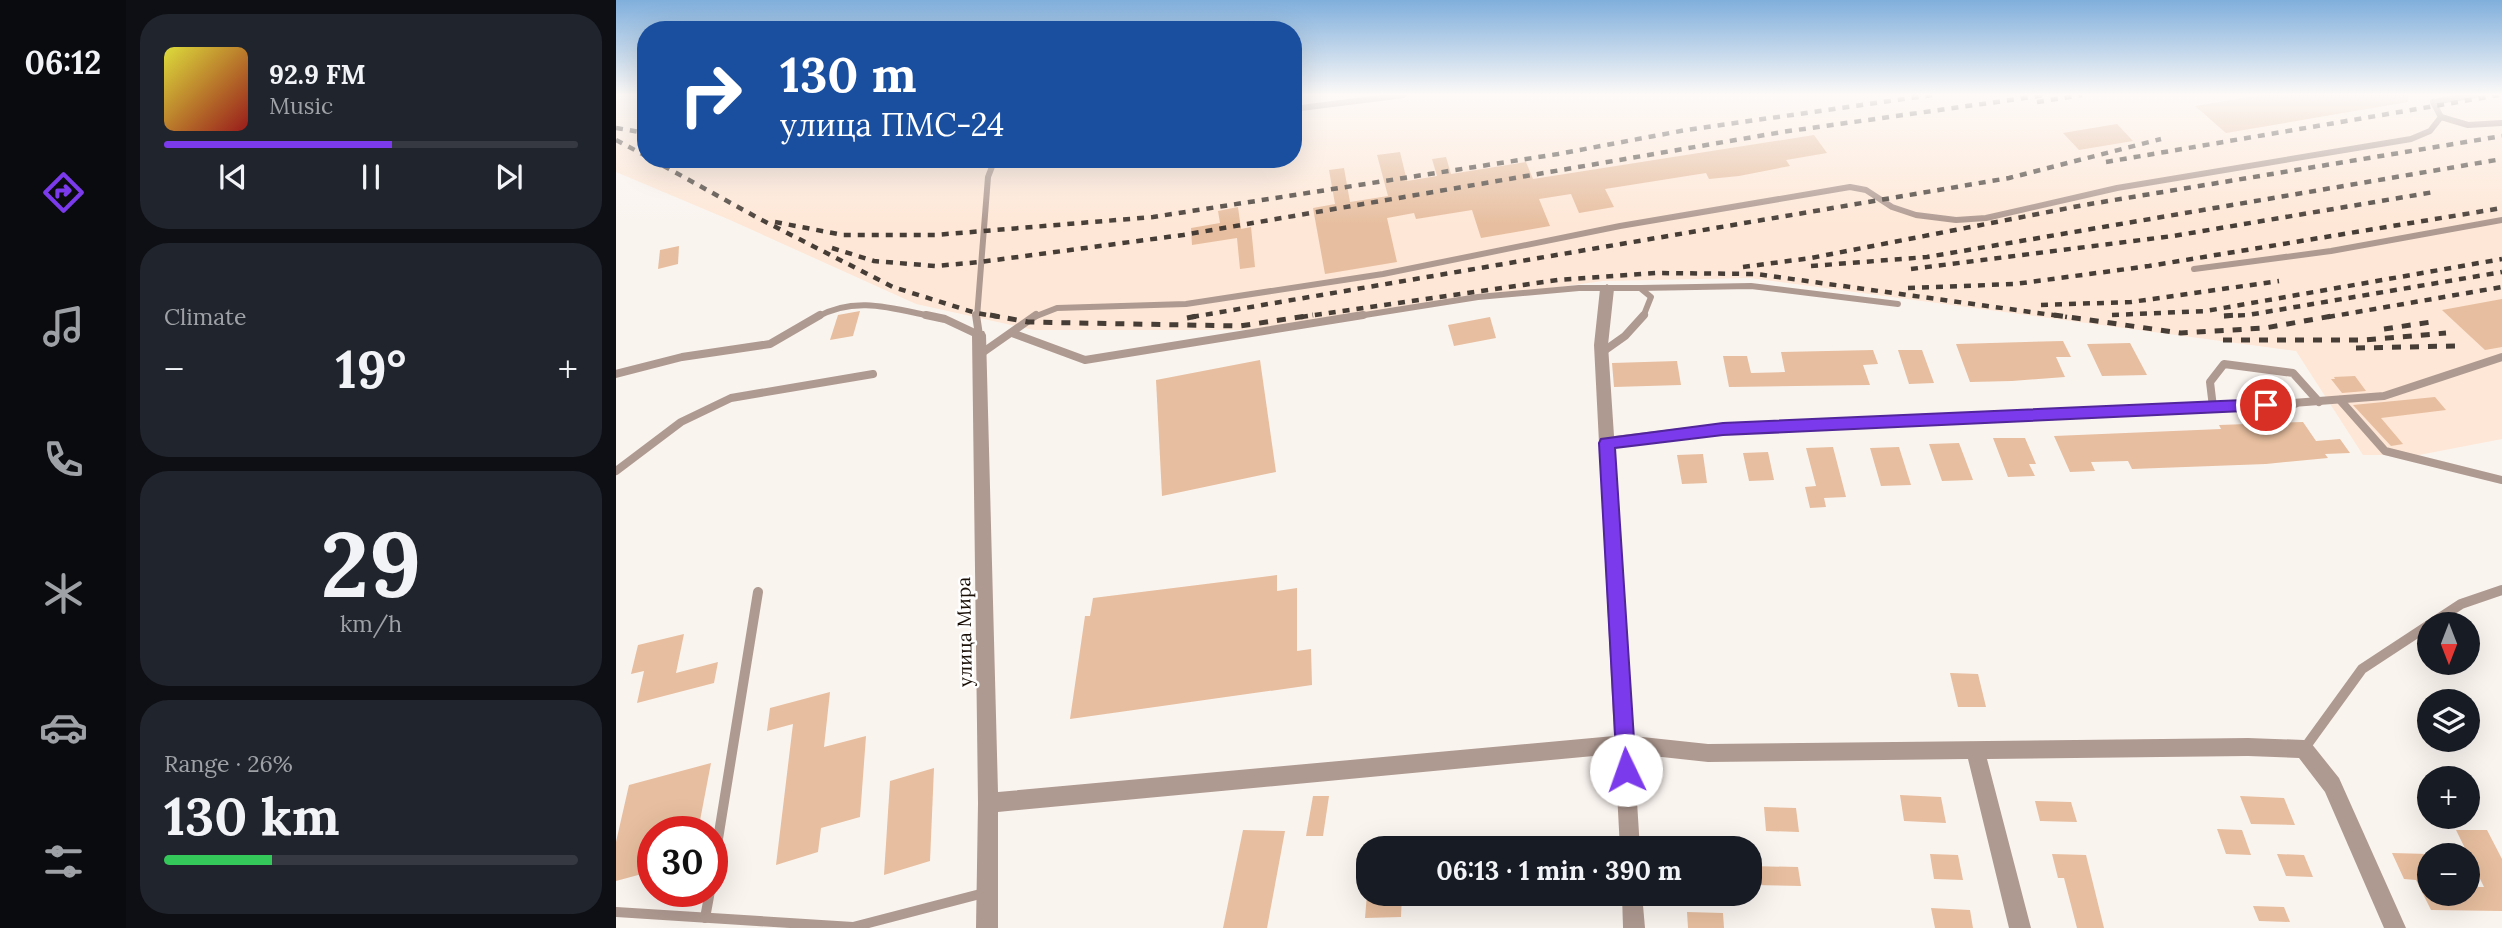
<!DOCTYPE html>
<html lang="en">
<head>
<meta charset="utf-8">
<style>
	body { margin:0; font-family:Lora,serif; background:#20242c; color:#f1f3f6; height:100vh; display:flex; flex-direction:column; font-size:26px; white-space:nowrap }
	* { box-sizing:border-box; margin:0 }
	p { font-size:23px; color:#9ea1a6 }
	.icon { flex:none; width:38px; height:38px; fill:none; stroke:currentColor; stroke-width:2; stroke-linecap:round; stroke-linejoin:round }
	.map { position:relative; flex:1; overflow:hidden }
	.panel { display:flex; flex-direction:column; gap:14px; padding:14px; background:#0d0f14; width:490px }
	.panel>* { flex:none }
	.banner { position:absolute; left:21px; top:21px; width:665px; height:147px; border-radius:28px; box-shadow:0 7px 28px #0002; background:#1a4fa0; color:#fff; overflow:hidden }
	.needle { width:46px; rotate:180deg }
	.fabs { position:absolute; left:1801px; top:612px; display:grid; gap:14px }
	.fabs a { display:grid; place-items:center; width:63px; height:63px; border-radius:50%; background:#171b24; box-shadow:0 7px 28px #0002; font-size:35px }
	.speed { position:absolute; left:21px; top:816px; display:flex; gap:14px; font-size:35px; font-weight:700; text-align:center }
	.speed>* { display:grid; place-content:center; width:91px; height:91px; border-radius:50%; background:#171b24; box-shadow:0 7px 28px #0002; line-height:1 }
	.speed .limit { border:10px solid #d22; background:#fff; color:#111 }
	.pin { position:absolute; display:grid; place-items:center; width:60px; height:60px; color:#fff; margin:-30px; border:4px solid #fff; border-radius:50%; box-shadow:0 2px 7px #0007 }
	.me { position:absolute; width:77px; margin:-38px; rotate:357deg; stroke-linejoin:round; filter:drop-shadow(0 0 5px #0008) }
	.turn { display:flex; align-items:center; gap:24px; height:147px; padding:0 28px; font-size:32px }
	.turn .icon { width:91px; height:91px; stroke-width:2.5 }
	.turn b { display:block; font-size:49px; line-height:60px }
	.big { font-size:52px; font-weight:700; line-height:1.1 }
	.panel .tile { flex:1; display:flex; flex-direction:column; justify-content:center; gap:10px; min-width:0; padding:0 24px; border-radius:28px; background:#20242c }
	.panel .dial { align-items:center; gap:0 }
	.dial b { font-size:91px; line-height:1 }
	.song { display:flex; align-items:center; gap:21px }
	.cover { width:84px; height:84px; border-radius:10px; background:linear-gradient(135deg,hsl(60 70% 55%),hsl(0 70% 35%)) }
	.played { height:7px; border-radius:4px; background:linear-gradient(90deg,#7c3aed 55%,#363941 55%) }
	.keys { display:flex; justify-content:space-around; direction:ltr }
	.heat { display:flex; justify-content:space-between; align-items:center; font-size:38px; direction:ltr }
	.charge { height:10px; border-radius:5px; background:linear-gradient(90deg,#34c759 26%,#363941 0) }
	.trip { position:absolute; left:740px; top:836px; width:406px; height:70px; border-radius:28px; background:#171b24; box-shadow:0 7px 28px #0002; font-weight:700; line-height:70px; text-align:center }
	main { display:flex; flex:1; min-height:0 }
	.dock { display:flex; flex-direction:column; width:126px; justify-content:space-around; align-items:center; background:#090b0e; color:#9ea1a6 }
	.dock .icon { width:49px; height:49px }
	.dock .current { color:#7c3aed }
	.dock b { font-size:32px; color:#f1f3f6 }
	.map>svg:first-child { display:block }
	.built { fill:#fee7d6 }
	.building { fill:#e7be9f }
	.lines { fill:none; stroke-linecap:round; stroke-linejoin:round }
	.lane-far2 { stroke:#af9a91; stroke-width:6 }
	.lane-far1 { stroke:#af9a91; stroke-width:8 }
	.lane { stroke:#af9a91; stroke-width:10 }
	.street { fill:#af9a91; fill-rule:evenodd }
	.rail-far1 { stroke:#463d36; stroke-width:4.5; stroke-dasharray:7 7; stroke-linecap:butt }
	.rail { stroke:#463d36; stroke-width:5; stroke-dasharray:9 9; stroke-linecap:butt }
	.route { fill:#7c3aed; stroke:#51269a; stroke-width:2 }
	.labels { text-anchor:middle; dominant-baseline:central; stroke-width:5; stroke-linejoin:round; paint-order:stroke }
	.street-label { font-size:19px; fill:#190f07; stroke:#fff }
</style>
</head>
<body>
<main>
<nav class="dock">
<b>06:12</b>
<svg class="icon current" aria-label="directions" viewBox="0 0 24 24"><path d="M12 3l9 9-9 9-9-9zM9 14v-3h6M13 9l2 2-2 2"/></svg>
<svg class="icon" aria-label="music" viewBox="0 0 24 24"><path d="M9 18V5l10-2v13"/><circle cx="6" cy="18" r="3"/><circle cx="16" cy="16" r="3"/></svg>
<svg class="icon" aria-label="phone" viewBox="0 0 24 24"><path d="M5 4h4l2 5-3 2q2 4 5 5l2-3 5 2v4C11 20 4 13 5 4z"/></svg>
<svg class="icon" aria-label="climate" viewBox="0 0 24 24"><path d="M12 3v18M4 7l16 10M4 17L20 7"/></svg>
<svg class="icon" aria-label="car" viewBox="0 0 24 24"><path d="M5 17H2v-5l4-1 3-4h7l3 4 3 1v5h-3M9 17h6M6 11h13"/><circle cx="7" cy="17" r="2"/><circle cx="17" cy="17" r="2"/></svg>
<svg class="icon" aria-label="filters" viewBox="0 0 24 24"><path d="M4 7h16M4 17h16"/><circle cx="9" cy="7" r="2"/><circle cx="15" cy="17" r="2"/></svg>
</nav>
<section class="panel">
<div class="tile">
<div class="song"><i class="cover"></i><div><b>92.9 FM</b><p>Music</p></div></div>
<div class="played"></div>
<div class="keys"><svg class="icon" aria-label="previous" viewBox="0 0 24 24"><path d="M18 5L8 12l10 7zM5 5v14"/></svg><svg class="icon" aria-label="pause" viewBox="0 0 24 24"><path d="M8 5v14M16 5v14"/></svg><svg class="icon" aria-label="next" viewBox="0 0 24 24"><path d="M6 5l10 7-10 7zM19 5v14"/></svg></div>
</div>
<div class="tile"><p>Climate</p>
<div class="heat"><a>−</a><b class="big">19°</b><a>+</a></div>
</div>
<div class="tile dial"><b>29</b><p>km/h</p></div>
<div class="tile"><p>Range · 26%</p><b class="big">130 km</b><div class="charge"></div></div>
</section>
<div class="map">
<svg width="1886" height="928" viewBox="0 0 1886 928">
	<rect width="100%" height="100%" fill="#faf4ef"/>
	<polygon class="built" points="0,95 30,95 30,159 677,159 677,95 1886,95 1886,439 1803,455 1747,455 1680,351 1134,278 987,281 628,330 418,330 300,304 114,220 0,172"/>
	<g class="building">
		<polygon points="1646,95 1792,95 1792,102 1610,133 1579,106"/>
		<polygon points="1501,124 1517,141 1463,150 1447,133"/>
		<polygon points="1198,135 1211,153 1170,160 1174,166 1123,176 1093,179 1090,173 989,189 998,207 963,213 955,194 923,199 934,226 865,238 856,210 800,219 798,213 771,218 781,262 709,274 697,208 719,204 713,170 728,168 734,202 772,196 761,155 784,152 791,181 821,176 816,159 830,157 835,174 910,162 917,179"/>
		<polygon points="622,207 625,229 635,227 639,267 624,269 621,238 576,245 575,228 604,223 602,211"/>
		<polygon points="63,246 62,264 42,269 44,250"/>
		<polygon points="1886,299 1886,347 1869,350 1826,310"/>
		<polygon points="244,311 237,336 214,340 222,315"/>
		<polygon points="874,317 880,338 838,346 832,325"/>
		<polygon points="1447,341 1455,357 1440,357 1449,377 1396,381 1354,382 1340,344"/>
		<polygon points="1514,343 1531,375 1486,376 1471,344"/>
		<polygon points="1257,350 1262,364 1247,365 1254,385 1113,387 1107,356 1131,356 1135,373 1169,372 1165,352"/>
		<polygon points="1282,350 1306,350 1318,383 1293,384"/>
		<polygon points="644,360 660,472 546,496 540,380"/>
		<polygon points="1061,361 1065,385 998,387 996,363"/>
		<polygon points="1739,376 1750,391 1726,393 1715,379 1719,379 1718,377"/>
		<polygon points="1819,397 1830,410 1765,418 1787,444 1775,446 1737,405"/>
		<polygon points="1687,422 1700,441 1724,439 1734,453 1709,454 1712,458 1650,464 1516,469 1512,461 1475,462 1479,471 1454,472 1438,436 1605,429 1603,425"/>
		<polygon points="1377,438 1409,438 1420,464 1413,464 1419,476 1392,477"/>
		<polygon points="1343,443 1357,480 1326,481 1313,444"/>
		<polygon points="1217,447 1230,497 1208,498 1210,507 1194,508 1189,487 1200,486 1190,448"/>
		<polygon points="1283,447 1295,485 1265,486 1254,448"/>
		<polygon points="1152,452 1158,480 1133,481 1127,453"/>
		<polygon points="1087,454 1091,483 1066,484 1061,455"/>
		<polygon points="661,575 661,591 681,588 681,651 695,649 696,685 454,719 469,616 474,616 477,598"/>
		<polygon points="68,634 60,673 102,662 98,683 21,703 28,671 15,674 22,645"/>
		<polygon points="1334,673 1362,674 1370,707 1342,707"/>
		<polygon points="214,692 208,747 250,736 244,817 205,828 202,852 160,865 177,724 151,731 154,708"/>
		<polygon points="95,763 82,831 37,831 37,871 0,881 0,842 13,785"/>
		<polygon points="318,768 314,861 268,875 274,781"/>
		<polygon points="1284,795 1325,797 1330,823 1288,821"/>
		<polygon points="697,796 713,796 707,836 690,836"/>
		<polygon points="1624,796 1668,798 1679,825 1635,824"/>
		<polygon points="1419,801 1455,802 1461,822 1424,821"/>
		<polygon points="1148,807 1180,808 1183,832 1150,831"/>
		<polygon points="1601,829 1626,830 1635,855 1610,854"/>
		<polygon points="627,830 669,831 651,928 607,928"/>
		<polygon points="1840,830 1871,830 1886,859 1886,911 1815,910 1800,880 1788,879 1776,853 1813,854 1813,894 1852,894 1852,887 1868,887"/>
		<polygon points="1314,854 1342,855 1347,880 1318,879"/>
		<polygon points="1436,854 1470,855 1488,928 1461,928 1448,878 1442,878"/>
		<polygon points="1661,854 1688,855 1697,877 1670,876"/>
		<polygon points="1134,866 1182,867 1185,886 1134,885"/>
		<polygon points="751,894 786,894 785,917 749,918"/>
		<polygon points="1637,906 1668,907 1674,922 1643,921"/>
		<polygon points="1315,908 1354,910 1357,928 1319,928"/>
		<polygon points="1071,912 1107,913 1108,928 1072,928"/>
	</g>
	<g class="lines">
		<g class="lane-far2">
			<polyline points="677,109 788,95"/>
			<polyline points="1825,117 1852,125 1886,123"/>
			<polyline points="1578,269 1715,251 1886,220"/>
			<polyline points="1024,288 1135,286 1282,304"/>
			<path d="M201 317C240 295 278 309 319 317"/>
			<polyline points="361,317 372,177 379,159"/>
			<polyline points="418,317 441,308 570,304 767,274 1004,226 1234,187 1250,190 1276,207 1300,215 1340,220 1370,218 1501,188 1795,139 1814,131 1825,117 1817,102 1860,95"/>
			<polyline points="736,317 862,297 963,288 1024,288 1035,297 1027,317"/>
		</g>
		<g class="lane-far1">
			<polyline points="310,315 329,319 363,335"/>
			<polyline points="360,315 363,335"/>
			<polyline points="396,333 469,360 747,315"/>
			<polyline points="985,353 1009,336 1028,315"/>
			<polyline points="363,355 420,315"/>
			<polyline points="0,374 66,357 154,344 204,315"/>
			<polyline points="1724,400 1769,451 1886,480"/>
			<polyline points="1677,403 1768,396 1886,357"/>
			<polyline points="1597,407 1594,382 1608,364 1677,373 1703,402"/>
			<polyline points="0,471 65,422 115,398 257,374"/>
			<polyline points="1883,591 1886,590"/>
		</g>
		<g class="lane">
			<polyline points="1813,625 1845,604 1886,590"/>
			<polyline points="1688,749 1746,669 1813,625"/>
			<polyline points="96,876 142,592"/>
			<polyline points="0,912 237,927 368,893"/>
			<polyline points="89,918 94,891"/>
		</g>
		<g class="street">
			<polygon points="991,284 998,289 992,345 998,436 1107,423 1682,399 1685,403 1682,407 1677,409 1107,435 999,448 1017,736 1092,744 1632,738 1688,740 1695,743 1723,778 1790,928 1768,928 1709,792 1683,758 1632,756 1371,759 1415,928 1393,928 1352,759 1092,762 1018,754 1024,849 1004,849 999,754 382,812 382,928 360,928 362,803 356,335 358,331 368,331 370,335 382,792 998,736 978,345 984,289"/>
			<polygon points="1006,894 1026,894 1029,928 1007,928"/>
		</g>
		<g class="rail-far1">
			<polyline points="1421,102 1466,95"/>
			<polyline points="0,128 30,133"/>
			<polyline points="0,140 30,156"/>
			<polyline points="35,159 142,218 277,287 360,313 384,317"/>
			<polyline points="1490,162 1883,95"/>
			<polyline points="159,222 227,235 319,235 537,217 942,154 1070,130 1316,95"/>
			<polyline points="216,248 258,261 319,266 364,262 567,235 1166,132 1430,95"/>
			<polyline points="1195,266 1311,257 1886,159"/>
			<polyline points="1127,267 1195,258 1468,205 1886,136"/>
			<polyline points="1295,269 1557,236 1818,192"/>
			<polyline points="1292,288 1399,284 1533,266 1886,208"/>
			<polyline points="1425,305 1515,302 1663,281"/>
			<polyline points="1496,315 1590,311 1886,259"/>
			<polyline points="1608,316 1632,315 1886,272"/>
			<polyline points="576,317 1393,178 1545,139"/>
			<polyline points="685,317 942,280 1040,273 1140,274 1451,317"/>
			<polyline points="1712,317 1886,287"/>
		</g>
		<g class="rail">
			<polyline points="374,315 412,322 624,326 697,315"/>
			<polyline points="1438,315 1565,333 1649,328 1722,315"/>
			<polyline points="1608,316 1622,315"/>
			<polyline points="571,318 586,315"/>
			<polyline points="1768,329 1815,322"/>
			<polyline points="1607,340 1748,340 1830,333"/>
			<polyline points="1740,348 1839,346"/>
		</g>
	</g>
	<linearGradient id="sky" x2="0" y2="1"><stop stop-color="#80afdc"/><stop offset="0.42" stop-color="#fdfaf8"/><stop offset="1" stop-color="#fdfaf8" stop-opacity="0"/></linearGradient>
	<rect width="1886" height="225" fill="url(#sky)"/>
	<polygon class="route" points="1650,399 1658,405 1650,410 1107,435 999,448 1020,770 1017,777 1010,780 1004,777 1001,770 983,443 985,439 1107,423"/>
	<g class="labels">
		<g class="street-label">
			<text transform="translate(348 632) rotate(-91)">улица Мира</text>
		</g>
	</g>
</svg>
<div class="fabs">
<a><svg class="needle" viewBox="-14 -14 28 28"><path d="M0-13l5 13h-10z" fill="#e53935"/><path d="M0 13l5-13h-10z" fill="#9ea1a6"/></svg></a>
<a><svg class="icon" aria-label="layers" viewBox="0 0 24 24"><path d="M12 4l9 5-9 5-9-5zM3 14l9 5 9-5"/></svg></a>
<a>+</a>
<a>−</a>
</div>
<div class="speed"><div class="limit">30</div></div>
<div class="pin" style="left:1650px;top:405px;background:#d93025"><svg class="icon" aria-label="arrive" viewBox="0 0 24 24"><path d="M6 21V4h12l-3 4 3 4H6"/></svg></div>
<svg class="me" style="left:1010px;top:770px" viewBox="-20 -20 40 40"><circle r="19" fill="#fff"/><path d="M0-13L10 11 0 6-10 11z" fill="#7c3aed"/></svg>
<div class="trip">06:13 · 1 min · 390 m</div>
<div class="banner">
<div class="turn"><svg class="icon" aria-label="right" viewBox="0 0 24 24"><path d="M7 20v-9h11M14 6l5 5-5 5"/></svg><div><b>130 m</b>улица ПМС-24</div></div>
</div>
</div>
</main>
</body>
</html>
